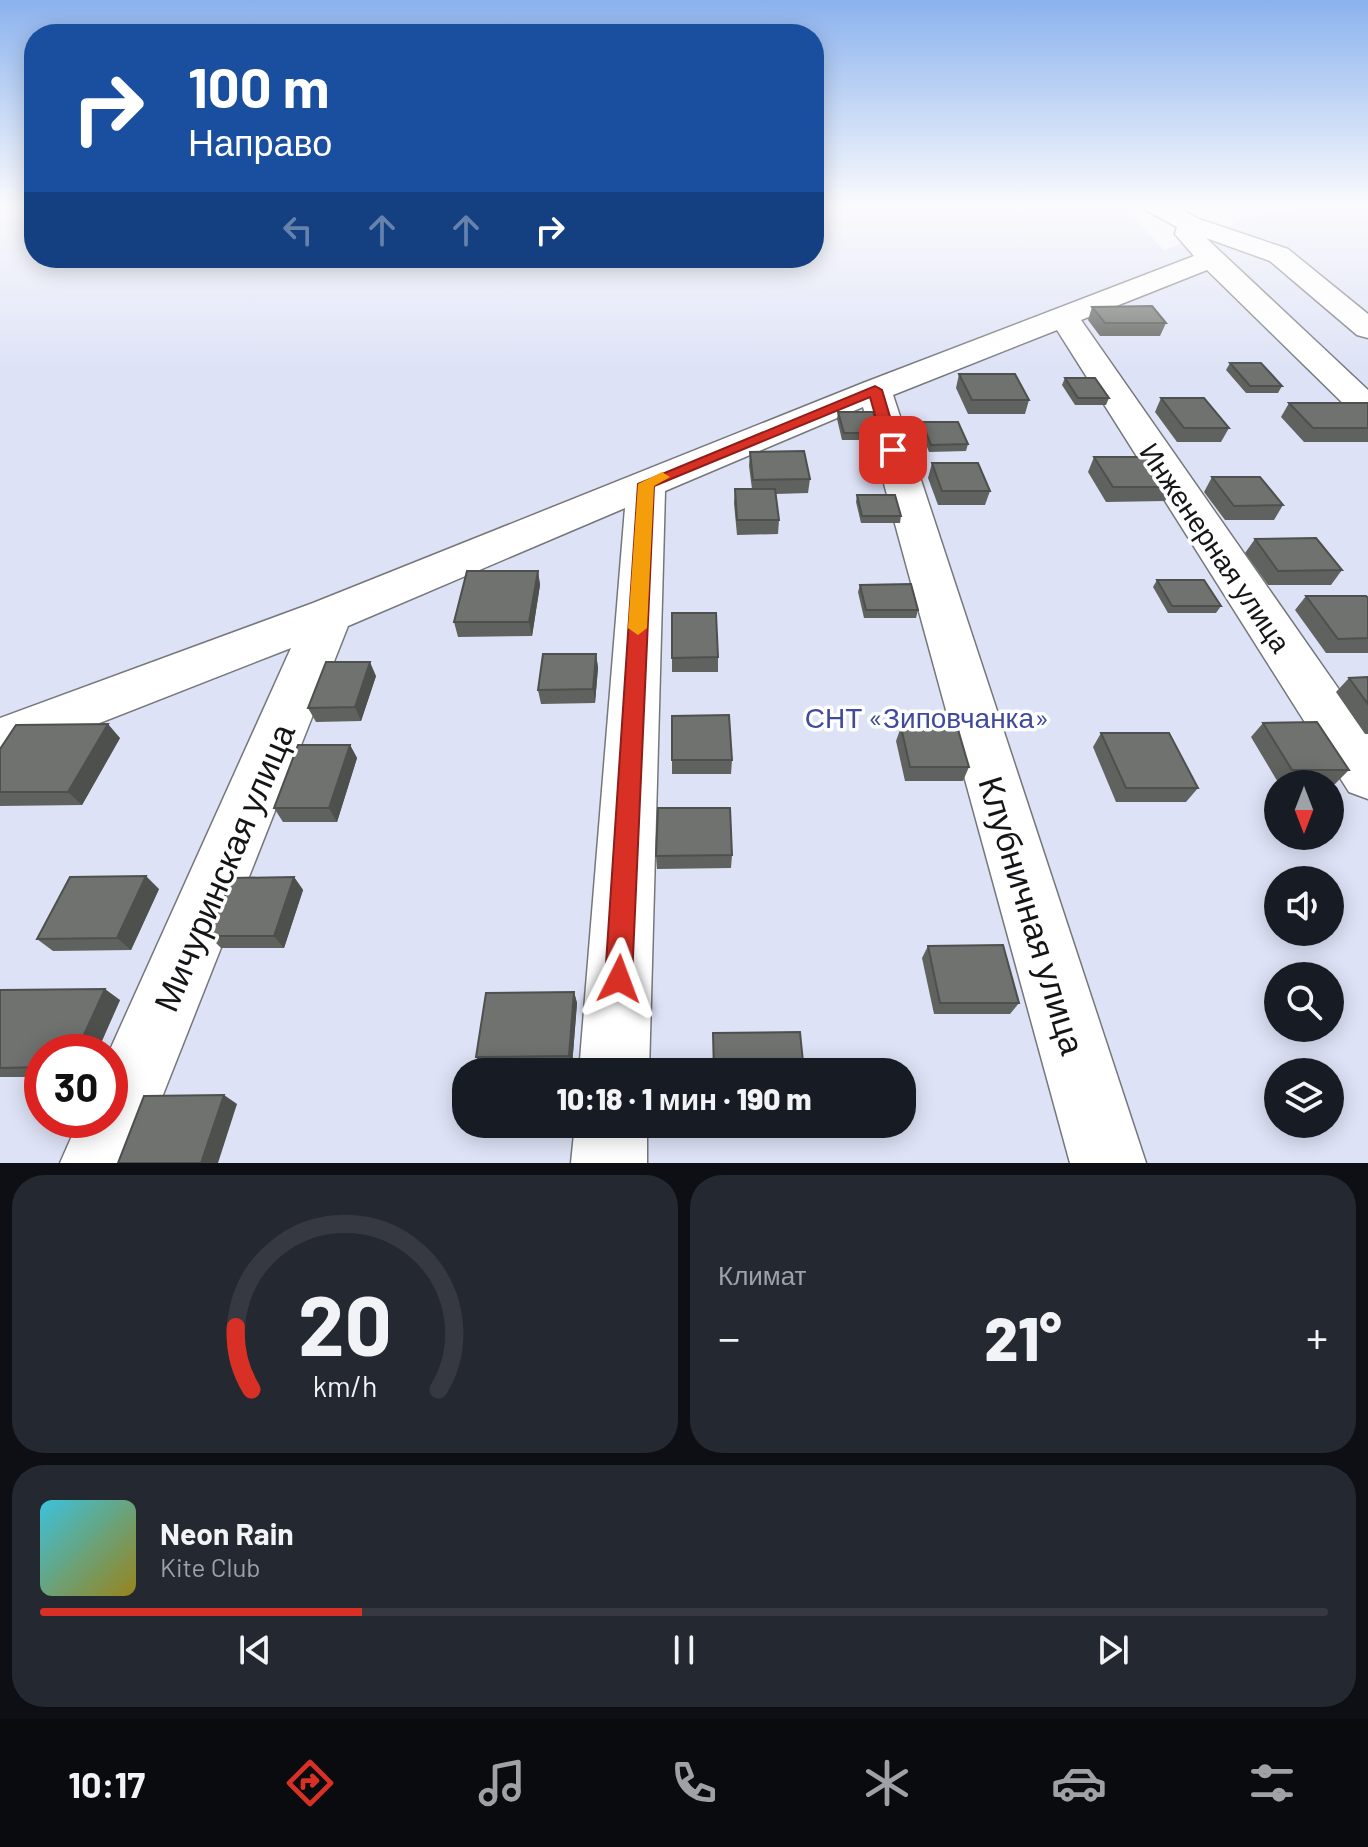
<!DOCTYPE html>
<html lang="ru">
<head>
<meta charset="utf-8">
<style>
	body { margin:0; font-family:Barlow,sans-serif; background:#242831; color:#f1f3f6; height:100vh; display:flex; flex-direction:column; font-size:30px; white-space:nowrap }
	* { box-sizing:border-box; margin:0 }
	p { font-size:26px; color:#9ea1a6 }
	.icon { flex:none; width:44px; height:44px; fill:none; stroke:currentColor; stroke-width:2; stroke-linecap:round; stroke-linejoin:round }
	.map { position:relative; height:1163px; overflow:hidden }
	.side { display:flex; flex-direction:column; gap:12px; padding:12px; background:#0d0f14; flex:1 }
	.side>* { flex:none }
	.top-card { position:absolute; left:24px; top:24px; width:800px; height:244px; border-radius:32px; box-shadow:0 4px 20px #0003; background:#1a4fa0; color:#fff; overflow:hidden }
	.needle { width:52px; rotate:180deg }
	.fabs { position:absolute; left:1264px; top:770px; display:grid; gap:16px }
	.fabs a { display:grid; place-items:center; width:80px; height:80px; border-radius:50%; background:#171b24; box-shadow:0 4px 20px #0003; font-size:40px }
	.speed { position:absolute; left:24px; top:1034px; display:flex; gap:16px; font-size:40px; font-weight:700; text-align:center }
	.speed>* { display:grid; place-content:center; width:104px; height:104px; border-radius:50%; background:#171b24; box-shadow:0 4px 20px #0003; line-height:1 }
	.speed .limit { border:12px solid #d22; background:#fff; color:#111 }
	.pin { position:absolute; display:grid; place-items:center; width:68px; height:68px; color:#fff; margin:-34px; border-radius:16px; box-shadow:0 4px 12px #0006 }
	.me { position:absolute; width:88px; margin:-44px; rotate:3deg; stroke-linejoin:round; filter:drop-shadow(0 0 6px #0008) }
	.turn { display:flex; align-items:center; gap:28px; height:168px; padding:0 32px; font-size:36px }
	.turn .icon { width:104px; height:104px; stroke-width:2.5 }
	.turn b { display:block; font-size:56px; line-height:68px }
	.lanes { display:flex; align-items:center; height:76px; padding:0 32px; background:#0003; justify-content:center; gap:40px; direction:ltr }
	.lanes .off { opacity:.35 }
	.big { font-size:60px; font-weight:800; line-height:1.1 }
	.side .card { flex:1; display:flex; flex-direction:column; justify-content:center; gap:12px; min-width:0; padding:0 28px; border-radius:32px; background:#242831 }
	.side .dial { align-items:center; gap:0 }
	.dial svg { height:208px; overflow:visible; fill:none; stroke:#363941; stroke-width:7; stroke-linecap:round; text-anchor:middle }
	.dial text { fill:#f1f3f6; stroke:none }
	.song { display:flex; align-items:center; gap:24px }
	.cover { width:96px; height:96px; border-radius:12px; background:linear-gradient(135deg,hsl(190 70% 55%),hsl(50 70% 35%)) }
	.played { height:8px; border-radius:4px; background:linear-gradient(90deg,#d93025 25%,#363941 25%) }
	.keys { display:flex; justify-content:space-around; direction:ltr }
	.heat { display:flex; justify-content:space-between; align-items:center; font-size:44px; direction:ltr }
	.side .tiles { flex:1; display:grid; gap:12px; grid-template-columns:1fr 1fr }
	.card:last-child { grid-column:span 2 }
	.trip { position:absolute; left:452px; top:1058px; width:464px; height:80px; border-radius:32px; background:#171b24; box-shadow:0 4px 20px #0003; font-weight:800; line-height:80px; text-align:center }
	.tabs { display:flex; height:128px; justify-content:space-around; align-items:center; background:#090b0e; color:#9ea1a6 }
	.tabs .icon { width:56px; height:56px }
	.tabs .on { color:#d93025 }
	.tabs b { font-size:36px; color:#f1f3f6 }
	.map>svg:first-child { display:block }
	.green { fill:#dde2f6; fill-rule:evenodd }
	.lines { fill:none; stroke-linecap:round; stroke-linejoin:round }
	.minor-casing { stroke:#76777b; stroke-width:3 }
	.minor { fill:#fff; fill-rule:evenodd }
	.wall { fill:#5f625f }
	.shaded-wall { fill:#4e504d }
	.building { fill:#6f726e; stroke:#4e504d; stroke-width:2 }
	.route { fill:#d93025; stroke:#8d1f18; stroke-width:2 }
	.slow { fill:#f59e0b }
	.labels { text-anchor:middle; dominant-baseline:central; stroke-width:7; stroke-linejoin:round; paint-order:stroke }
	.street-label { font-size:28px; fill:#151517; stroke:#fff }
	.park-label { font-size:28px; fill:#404a9d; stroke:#fff }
	.near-street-label { font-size:34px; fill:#151517; stroke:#fff }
</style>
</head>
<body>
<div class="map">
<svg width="1368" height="1163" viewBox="0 0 1368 1163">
	<rect width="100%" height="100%" fill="#f6f7fb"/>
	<path class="green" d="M0 207H34V258H814V207H1124L1164 250 1266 212 1302 207H1368V1163H0ZM1278 784H1330V836H1278ZM1278 880H1330V932H1278ZM1278 976H1330V1028H1278ZM42 1052H110V1120H42ZM466 1072H902V1124H466ZM1278 1072H1330V1124H1278Z"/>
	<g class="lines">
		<defs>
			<g id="minor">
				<polygon points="1145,207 1176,207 1199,219 1288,249 1368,314 1368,338 1357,335 1270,261 1206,238 1368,390 1368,419 1356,416 1207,270 1081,320 1368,731 1368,799 1349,792 1057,330 893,395 1146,1163 1070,1163 863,407 665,491 649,1072 579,1072 625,508 348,626 136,1163 60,1163 79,1120 110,1120 109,1052 291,648 0,762 0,718 313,603 863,383 1194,256 1175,234 1177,227 1149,212"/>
				<polygon points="575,1124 647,1124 647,1163 571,1163"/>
			</g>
		</defs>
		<use href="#minor" class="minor-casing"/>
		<use href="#minor" class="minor"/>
	</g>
	<g class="wall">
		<polygon points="1092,307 1166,323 1160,336 1100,336 1088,320"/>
		<polygon points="1230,363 1282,386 1278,393 1246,393 1226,370"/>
		<polygon points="959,374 1029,400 1025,414 968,414 956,388"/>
		<polygon points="1065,378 1109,398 1106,405 1075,405 1062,385"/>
		<polygon points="1161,398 1229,428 1221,442 1177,442 1155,412"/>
		<polygon points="1289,403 1368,403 1368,442 1304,442 1281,417"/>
		<polygon points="838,412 879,433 878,440 842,440 837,419"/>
		<polygon points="922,422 968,444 966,451 929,452 920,429"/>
		<polygon points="750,452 810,479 808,493 776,494 779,520 778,534 737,535 734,503 735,489 752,489 749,466"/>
		<polygon points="1094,457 1173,487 1165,501 1106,502 1088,472"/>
		<polygon points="932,463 990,491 985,505 938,505 928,478"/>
		<polygon points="1212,477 1283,505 1274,520 1225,520 1204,492"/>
		<polygon points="857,495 901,516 900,523 861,523 856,502"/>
		<polygon points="1255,539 1342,570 1331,585 1268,585 1245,553"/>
		<polygon points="538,571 540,585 532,636 458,637 454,622"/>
		<polygon points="1157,580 1221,606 1216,613 1168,613 1153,587"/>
		<polygon points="860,585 918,610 916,618 864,618 858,592"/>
		<polygon points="1306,596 1368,598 1368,653 1326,653 1295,610"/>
		<polygon points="672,613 718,657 718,672 672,672"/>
		<polygon points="596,654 598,668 595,703 541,704 538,690"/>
		<polygon points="376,676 361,721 316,722 308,708"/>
		<polygon points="1368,677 1368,734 1365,734 1336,692 1349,678"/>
		<polygon points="672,716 732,760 731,774 672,774"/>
		<polygon points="1263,723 1349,770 1335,784 1279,784 1251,737"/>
		<polygon points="901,727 969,767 963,781 905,781 896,741"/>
		<polygon points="1101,733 1198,788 1186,802 1116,802 1093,747"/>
		<polygon points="120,738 82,805 0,806 0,749"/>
		<polygon points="350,745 357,758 337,822 283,822 274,808"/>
		<polygon points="732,855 731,868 657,869 656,856"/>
		<polygon points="294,877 303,890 284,948 221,948 209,936"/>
		<polygon points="159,889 131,950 53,951 37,939"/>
		<polygon points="928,946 1019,1003 1010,1014 934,1014 922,958"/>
		<polygon points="0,990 120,1000 97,1052 42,1052 42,1077 0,1077"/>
		<polygon points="574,992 577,1003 572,1066 482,1067 476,1057"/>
		<polygon points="715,1124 806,1124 805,1127 715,1127"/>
	</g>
	<g class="shaded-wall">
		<polygon points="538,571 540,585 532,636 529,622"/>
		<polygon points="596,654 598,668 595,703 593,689"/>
		<polygon points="370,662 376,676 361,721 355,707"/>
		<polygon points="108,724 120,738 82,805 68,792"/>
		<polygon points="350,745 357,758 337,822 329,808"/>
		<polygon points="146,876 159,889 131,950 117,938"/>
		<polygon points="294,877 303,890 284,948 274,936"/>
		<polygon points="105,989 120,1000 97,1052 76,1052"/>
		<polygon points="574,992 577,1003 572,1066 569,1056"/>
		<polygon points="224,1095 237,1104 218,1163 201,1163"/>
	</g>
	<g class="building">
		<polygon points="1152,306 1166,323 1105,323 1092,307"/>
		<polygon points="1230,363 1261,363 1282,386 1250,386"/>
		<polygon points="959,374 1015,374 1029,400 972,400"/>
		<polygon points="1065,378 1095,378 1109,398 1078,398"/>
		<polygon points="1161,398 1204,398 1229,428 1184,428"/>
		<polygon points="1289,403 1368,403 1368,428 1313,428"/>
		<polygon points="838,412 873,412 879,433 844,433"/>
		<polygon points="922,422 958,422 968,444 931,445"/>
		<polygon points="804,451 810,479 753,480 750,452"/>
		<polygon points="1094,457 1152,457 1173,487 1113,487"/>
		<polygon points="932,463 978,463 990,491 942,491"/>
		<polygon points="1212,477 1260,477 1283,505 1234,506"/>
		<polygon points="735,489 775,489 779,520 737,520"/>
		<polygon points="857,495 895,495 901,516 862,516"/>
		<polygon points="1316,538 1342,570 1278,571 1255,539"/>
		<polygon points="467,571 538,571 529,622 454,622"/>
		<polygon points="1157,580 1204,580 1221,606 1172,606"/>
		<polygon points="911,584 918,610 866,610 860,585"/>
		<polygon points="1306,596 1366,596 1368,598 1368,638 1338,639"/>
		<polygon points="672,613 716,613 718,657 672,658"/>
		<polygon points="543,654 596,654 593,689 538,690"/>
		<polygon points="326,662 370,662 355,707 308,708"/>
		<polygon points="1368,677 1368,704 1349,678"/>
		<polygon points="729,715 732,760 672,760 672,716"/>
		<polygon points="1317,722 1349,770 1292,770 1263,723"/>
		<polygon points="108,724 68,792 0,792 0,749 16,725"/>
		<polygon points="957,726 969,767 910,767 901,727"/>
		<polygon points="1101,733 1169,733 1198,788 1126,788"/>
		<polygon points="298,745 350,745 329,808 274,808"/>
		<polygon points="658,808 730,808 732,855 656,856"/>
		<polygon points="146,876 117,938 37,939 70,877"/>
		<polygon points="294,877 274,936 209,936 232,878"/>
		<polygon points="1003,945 1019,1003 940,1003 928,946"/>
		<polygon points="105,989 76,1052 42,1052 42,1067 0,1068 0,990"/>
		<polygon points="574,992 569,1056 476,1057 486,993"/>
		<polygon points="800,1032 804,1072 714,1072 713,1033"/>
		<polygon points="224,1095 201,1163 118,1163 144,1096"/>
	</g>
	<linearGradient id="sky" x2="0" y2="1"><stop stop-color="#8bb2ee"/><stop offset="0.56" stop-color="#fbfbfd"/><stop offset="1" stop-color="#fbfbfd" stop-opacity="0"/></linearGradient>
	<rect width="1368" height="370" fill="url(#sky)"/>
	<polygon class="route" points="875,386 882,390 900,450 898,453 887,453 885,450 870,397 654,486 632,979 628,989 619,993 609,989 605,979 638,484"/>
	<polygon class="slow" points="662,472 670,477 654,486 647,628 638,635 628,628 638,484"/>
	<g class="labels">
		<g class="street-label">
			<text transform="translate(1216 547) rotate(56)">Инженерная улица</text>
		</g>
		<g class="park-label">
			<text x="927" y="717">СНТ «Зиповчанка»</text>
		</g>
		<g class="near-street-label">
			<text transform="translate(223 867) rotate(-67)">Мичуринская улица</text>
			<text transform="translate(1033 915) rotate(73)">Клубничная улица</text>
		</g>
	</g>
</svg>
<div class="fabs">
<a><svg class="needle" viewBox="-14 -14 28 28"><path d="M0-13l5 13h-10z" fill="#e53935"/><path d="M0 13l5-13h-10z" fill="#9ea1a6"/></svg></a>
<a><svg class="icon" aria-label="sound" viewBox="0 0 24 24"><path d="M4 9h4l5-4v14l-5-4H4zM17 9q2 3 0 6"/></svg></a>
<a><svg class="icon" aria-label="search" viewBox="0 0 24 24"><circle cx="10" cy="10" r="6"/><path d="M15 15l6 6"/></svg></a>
<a><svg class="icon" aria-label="layers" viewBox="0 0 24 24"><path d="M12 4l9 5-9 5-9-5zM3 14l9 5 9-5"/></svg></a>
</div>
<div class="speed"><div class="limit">30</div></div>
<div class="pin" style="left:893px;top:450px;background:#d93025"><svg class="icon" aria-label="arrive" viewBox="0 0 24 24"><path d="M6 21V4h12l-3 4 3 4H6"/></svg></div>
<svg class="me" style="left:619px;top:979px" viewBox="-20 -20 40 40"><path d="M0-17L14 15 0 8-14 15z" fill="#d93025" stroke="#fff" stroke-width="4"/></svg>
<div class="trip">10:18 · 1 мин · 190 m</div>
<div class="top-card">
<div class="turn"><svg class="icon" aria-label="right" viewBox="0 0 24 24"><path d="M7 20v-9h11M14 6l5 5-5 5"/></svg><div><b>100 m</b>Направо</div></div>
<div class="lanes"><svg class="icon off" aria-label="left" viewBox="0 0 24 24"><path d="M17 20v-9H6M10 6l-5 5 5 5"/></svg><svg class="icon off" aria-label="ahead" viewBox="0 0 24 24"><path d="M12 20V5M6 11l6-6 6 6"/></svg><svg class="icon off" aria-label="ahead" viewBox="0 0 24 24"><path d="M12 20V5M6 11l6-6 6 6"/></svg><svg class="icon" aria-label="right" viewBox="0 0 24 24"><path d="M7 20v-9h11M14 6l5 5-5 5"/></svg></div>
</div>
</div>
<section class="side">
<div class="tiles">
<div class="card dial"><svg viewBox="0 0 100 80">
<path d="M14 69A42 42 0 1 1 86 69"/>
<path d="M14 69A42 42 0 0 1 8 45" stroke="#d93025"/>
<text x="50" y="56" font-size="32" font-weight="700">20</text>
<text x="50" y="72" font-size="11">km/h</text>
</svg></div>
<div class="card"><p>Климат</p>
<div class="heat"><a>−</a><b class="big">21°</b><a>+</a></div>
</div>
<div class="card">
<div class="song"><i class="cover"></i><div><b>Neon Rain</b><p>Kite Club</p></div></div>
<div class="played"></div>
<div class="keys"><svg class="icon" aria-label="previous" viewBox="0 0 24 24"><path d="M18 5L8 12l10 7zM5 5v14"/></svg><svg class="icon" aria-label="pause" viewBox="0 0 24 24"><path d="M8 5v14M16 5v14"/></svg><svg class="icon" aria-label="next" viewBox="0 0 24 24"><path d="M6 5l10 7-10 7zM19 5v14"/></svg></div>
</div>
</div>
</section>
<nav class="tabs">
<b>10:17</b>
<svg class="icon on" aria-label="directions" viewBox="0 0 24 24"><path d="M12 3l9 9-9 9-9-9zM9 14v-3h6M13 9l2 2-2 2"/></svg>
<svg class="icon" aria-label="music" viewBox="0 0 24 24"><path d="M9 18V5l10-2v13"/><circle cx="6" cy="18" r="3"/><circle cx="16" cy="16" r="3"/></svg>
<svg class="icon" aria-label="phone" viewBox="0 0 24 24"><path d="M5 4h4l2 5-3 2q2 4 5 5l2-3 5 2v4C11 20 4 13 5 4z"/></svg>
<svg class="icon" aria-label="climate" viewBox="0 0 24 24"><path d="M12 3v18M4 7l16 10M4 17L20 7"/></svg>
<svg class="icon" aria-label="car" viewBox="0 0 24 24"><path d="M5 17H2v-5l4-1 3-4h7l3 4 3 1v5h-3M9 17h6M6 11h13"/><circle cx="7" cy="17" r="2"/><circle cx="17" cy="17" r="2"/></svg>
<svg class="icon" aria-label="filters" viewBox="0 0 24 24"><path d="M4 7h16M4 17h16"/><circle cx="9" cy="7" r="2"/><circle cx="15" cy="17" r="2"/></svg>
</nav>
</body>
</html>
